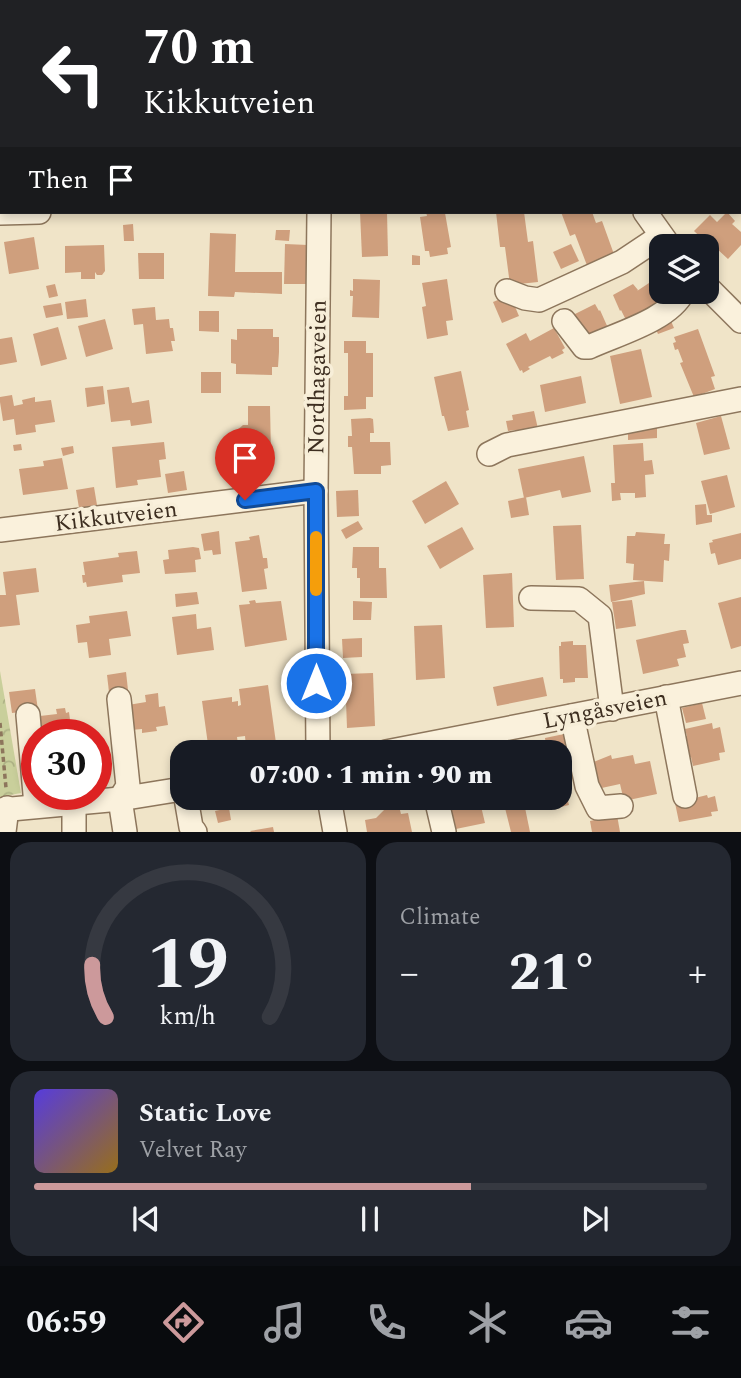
<!DOCTYPE html>
<html lang="en">
<head>
<meta charset="utf-8">
<style>
	body { margin:0; font-family:Spectral,serif; background:#242831; color:#f1f3f6; height:100vh; display:flex; flex-direction:column; font-size:26px; white-space:nowrap }
	* { box-sizing:border-box; margin:0 }
	p { font-size:23px; color:#9ea1a6 }
	.icon { flex:none; width:38px; height:38px; fill:none; stroke:currentColor; stroke-width:2; stroke-linecap:round; stroke-linejoin:round }
	.map { position:relative; height:832px; overflow:hidden }
	.drawer { display:flex; flex-direction:column; gap:10px; padding:10px; background:#0d0f14; flex:1 }
	.drawer>* { flex:none }
	.guide { position:absolute; left:0px; top:0px; width:742px; height:214px; box-shadow:0 4px 10px #0003; background:#202124; color:#fff; overflow:hidden }
	.controls { position:absolute; left:649px; top:234px; display:grid; gap:14px }
	.controls a { display:grid; place-items:center; width:70px; height:70px; border-radius:14px; background:#171b24; box-shadow:0 4px 10px #0003; font-size:35px }
	.speed { position:absolute; left:21px; top:719px; display:flex; gap:14px; font-size:35px; font-weight:700; text-align:center }
	.speed>* { display:grid; place-content:center; width:91px; height:91px; border-radius:50%; background:#171b24; box-shadow:0 4px 10px #0003; line-height:1 }
	.speed .limit { border:10px solid #d22; background:#fff; color:#111 }
	.pin { position:absolute; display:grid; place-items:center; width:60px; height:60px; color:#fff; margin:-72px -30px; border-radius:50% 50% 50% 0; rotate:-45deg; box-shadow:0 0 7px #0007 }
	.pin .icon { rotate:45deg }
	.me { position:absolute; width:77px; margin:-38px; rotate:0deg; stroke-linejoin:round; filter:drop-shadow(0 0 5px #0008) }
	.turn { display:flex; align-items:center; gap:24px; height:147px; padding:0 28px; font-size:32px }
	.turn .icon { width:91px; height:91px; stroke-width:2.5 }
	.turn b { display:block; font-size:49px; line-height:60px }
	.then { display:flex; align-items:center; height:66px; padding:0 28px; background:#0003; gap:14px; font-size:26px }
	.big { font-size:52px; font-weight:800; line-height:1.1 }
	.drawer .card { flex:1; display:flex; flex-direction:column; justify-content:center; gap:10px; min-width:0; padding:0 24px; border-radius:21px; background:#242831 }
	.drawer .dial { align-items:center; gap:0 }
	.dial svg { height:182px; overflow:visible; fill:none; stroke:#363941; stroke-width:7; stroke-linecap:round; text-anchor:middle }
	.dial text { fill:#f1f3f6; stroke:none }
	.song { display:flex; align-items:center; gap:21px }
	.cover { width:84px; height:84px; border-radius:10px; background:linear-gradient(135deg,hsl(250 70% 55%),hsl(40 70% 35%)) }
	.played { height:7px; border-radius:4px; background:linear-gradient(90deg,#cc999b 65%,#363941 65%) }
	.keys { display:flex; justify-content:space-around; direction:ltr }
	.heat { display:flex; justify-content:space-between; align-items:center; font-size:38px; direction:ltr }
	.drawer .tiles { flex:1; display:grid; gap:10px; grid-template-columns:1fr 1fr }
	.card:last-child { grid-column:span 2 }
	.trip { position:absolute; left:170px; top:740px; width:402px; height:70px; border-radius:21px; background:#171b24; box-shadow:0 4px 10px #0003; font-weight:800; line-height:70px; text-align:center }
	.dock { display:flex; height:112px; justify-content:space-around; align-items:center; background:#090b0e; color:#9ea1a6 }
	.dock .icon { width:49px; height:49px }
	.dock .selected { color:#cc999b }
	.dock b { font-size:32px; color:#f1f3f6 }
	.map>svg:first-child { display:block }
	.park { fill:url(#park-crowns) }
	.pitch { fill:#c9cf9b }
	.building { fill:#cf9f7d }
	.lines { fill:none; stroke-linecap:round; stroke-linejoin:round }
	.minor-casing { stroke:#8d765c; stroke-width:26 }
	.path { stroke:#8d765c; stroke-width:3.5; stroke-dasharray:5 3.5; stroke-linecap:butt }
	.minor { stroke:#faf1dc; stroke-width:23 }
	.route-casing { stroke:#114b97; stroke-width:18 }
	.route { stroke:#1a73e8; stroke-width:12 }
	.slow { stroke:#f59e0b; stroke-width:12 }
	.labels { text-anchor:middle; dominant-baseline:central; stroke-width:7; stroke-linejoin:round; paint-order:stroke }
	.street-label { font-size:23px; fill:#3d2e20; stroke:#f7eed8 }
</style>
</head>
<body>
<div class="map">
<svg width="741" height="832" viewBox="0 0 741 832">
	<defs>
		<pattern id="park-crowns" width="20" height="18" patternUnits="userSpaceOnUse" patternTransform="scale(1.75)"><rect width="20" height="18" fill="#c9cf9b"/><path d="M2 6a3 3 0 1 1 6 0M12 15a3 3 0 1 1 6 0" fill="none" stroke="#aeb285"/></pattern>
	</defs>
	<rect width="100%" height="100%" fill="#f0e4c8"/>
	<g class="park">
		<polygon points="0,0 140,0 2,2 0,190"/>
		<polygon points="0,671 21,793 0,797"/>
	</g>
	<polygon class="pitch" points="1,0 81,0 2,2 2,42"/>
	<g class="building">
		<polygon points="360,212 387,212 388,256 362,257"/>
		<polygon points="426,212 445,213 451,247 447,248 448,254 430,257 429,251 425,251 420,217 427,216"/>
		<polygon points="496,212 524,212 528,242 533,241 538,282 510,285 505,247 500,247"/>
		<polygon points="561,212 592,212 596,223 602,221 615,257 588,268 575,234 570,236"/>
		<polygon points="727,212 735,221 732,224 741,232 741,245 728,259 715,247 713,249 694,231 710,215 717,222"/>
		<polygon points="133,224 134,241 124,241 123,225"/>
		<polygon points="276,230 290,230 289,241 275,240"/>
		<polygon points="210,233 236,234 235,272 282,272 282,294 235,292 234,297 208,296"/>
		<polygon points="34,237 39,269 9,274 4,242"/>
		<polygon points="285,244 308,245 306,284 284,284"/>
		<polygon points="571,244 579,261 561,269 553,252"/>
		<polygon points="104,245 105,271 102,275 97,275 95,272 95,279 81,279 81,272 65,273 65,246"/>
		<polygon points="138,253 164,253 164,279 139,279"/>
		<polygon points="412,255 420,256 420,265 412,265"/>
		<polygon points="662,278 662,292 669,292 672,299 627,322 621,310 620,311 613,295 633,284 638,290 637,291 652,281"/>
		<polygon points="353,279 380,280 379,318 352,317 353,296 350,296 350,290 353,291"/>
		<polygon points="447,279 453,320 446,321 448,335 427,339 422,307 426,306 422,283"/>
		<polygon points="55,284 58,296 49,298 46,286"/>
		<polygon points="510,295 519,316 502,323 493,302"/>
		<polygon points="86,299 88,317 67,319 65,302"/>
		<polygon points="61,303 63,315 46,318 43,306"/>
		<polygon points="595,304 599,311 600,310 608,328 586,340 573,315"/>
		<polygon points="155,307 156,320 169,319 170,328 173,328 175,341 171,341 173,351 146,354 143,324 134,325 132,309"/>
		<polygon points="199,311 219,311 219,332 199,331"/>
		<polygon points="105,319 113,349 86,357 78,326"/>
		<polygon points="671,321 674,328 658,334 655,327"/>
		<polygon points="58,327 67,359 41,366 33,334"/>
		<polygon points="554,328 565,348 562,350 564,353 552,359 550,356 528,367 530,369 523,373 522,370 520,371 506,344 526,333 530,341"/>
		<polygon points="237,329 273,329 273,337 279,337 279,352 278,367 272,367 272,375 236,374 236,364 231,363 231,339 237,340"/>
		<polygon points="698,329 715,376 711,377 715,389 694,397 680,363 683,362 678,349 675,350 673,343 676,342 674,337"/>
		<polygon points="12,337 17,362 0,365 0,339"/>
		<polygon points="344,341 366,341 366,353 373,353 373,397 366,397 366,409 344,410 344,396 348,396 348,353 344,353"/>
		<polygon points="641,349 652,397 620,404 610,356"/>
		<polygon points="461,371 469,410 466,411 469,427 448,431 444,416 442,416 434,377"/>
		<rect x="201" y="372" width="20" height="21"/>
		<polygon points="581,376 586,403 545,412 540,385"/>
		<polygon points="103,386 105,404 87,407 85,388"/>
		<polygon points="129,387 132,403 149,400 152,423 131,426 130,420 111,422 107,390"/>
		<polygon points="12,395 14,406 23,404 22,400 35,397 35,402 51,400 55,422 35,425 36,432 16,435 14,419 3,421 0,402 0,397"/>
		<polygon points="248,406 270,406 271,453 250,453 250,458 231,458 231,433 234,433 243,425 248,425"/>
		<polygon points="534,411 538,429 516,434 515,430 508,431 506,421 513,420 512,415"/>
		<polygon points="721,416 730,449 704,455 696,423"/>
		<polygon points="370,418 373,419 374,433 370,433 370,442 390,442 391,465 381,466 381,474 354,474 352,447 348,447 348,436 352,436 351,419"/>
		<polygon points="657,425 657,438 628,440 628,429"/>
		<polygon points="164,442 166,459 159,460 161,477 137,480 138,485 116,488 112,447"/>
		<polygon points="643,443 644,461 652,460 654,474 645,475 646,497 635,498 635,493 620,493 621,500 612,501 611,483 615,483 613,445"/>
		<polygon points="21,444 22,450 14,451 13,445"/>
		<polygon points="73,446 74,453 63,456 61,448"/>
		<polygon points="584,456 591,492 562,498 560,490 524,498 518,469"/>
		<polygon points="62,458 68,489 23,495 19,469 44,466 43,461"/>
		<polygon points="184,471 187,490 168,493 165,474"/>
		<polygon points="727,475 735,507 710,514 701,481"/>
		<polygon points="446,481 459,504 425,524 412,501"/>
		<polygon points="94,487 97,505 79,508 76,490"/>
		<polygon points="358,490 359,516 337,517 336,491"/>
		<polygon points="526,497 529,515 511,518 508,501"/>
		<polygon points="706,504 707,515 705,515 712,515 712,522 696,525 695,505"/>
		<polygon points="358,521 363,529 346,539 341,530"/>
		<polygon points="581,525 584,579 556,580 553,526"/>
		<polygon points="462,527 474,549 440,569 427,546"/>
		<polygon points="219,531 221,554 213,555 212,550 204,551 201,534"/>
		<polygon points="636,532 665,534 664,544 670,544 669,561 664,560 663,582 633,580 634,564 626,563 627,536 635,536"/>
		<polygon points="741,533 741,559 718,565 715,553 711,554 709,543 713,542 712,540"/>
		<polygon points="259,535 263,558 267,558 268,568 264,569 267,589 242,592 235,542 250,540 249,537"/>
		<polygon points="193,547 199,548 201,559 195,560 196,572 165,574 163,560 169,559 168,550"/>
		<polygon points="353,547 379,547 379,568 386,568 387,598 360,598 360,578 357,578 357,568 352,568"/>
		<polygon points="137,551 140,573 122,575 123,582 87,587 86,582 83,583 82,575 85,575 83,562 119,557 118,553"/>
		<polygon points="36,568 39,592 16,595 20,625 0,627 0,595 6,595 3,572"/>
		<polygon points="512,573 514,627 486,628 483,575"/>
		<polygon points="644,581 645,594 611,602 609,585"/>
		<polygon points="197,592 199,604 176,607 175,594"/>
		<polygon points="741,597 741,646 731,649 718,603"/>
		<polygon points="255,600 256,603 281,601 287,640 245,647 239,605 250,604 249,601"/>
		<polygon points="632,600 636,626 616,629 612,602"/>
		<polygon points="353,601 372,602 371,620 353,620"/>
		<polygon points="127,611 131,636 109,639 111,655 89,658 87,642 78,643 76,625 90,623 89,616"/>
		<polygon points="196,614 197,629 211,627 214,650 177,655 172,617"/>
		<polygon points="442,625 445,678 416,680 414,626"/>
		<polygon points="681,630 686,630 689,643 683,644 686,657 677,659 679,666 643,674 636,640"/>
		<polygon points="362,638 362,657 343,658 342,639"/>
		<polygon points="573,641 573,645 586,645 588,678 575,678 575,682 563,683 563,679 560,679 559,646 561,646 561,642"/>
		<polygon points="126,672 128,690 109,692 107,675"/>
		<polygon points="373,673 375,726 347,728 345,674"/>
		<polygon points="543,677 547,696 497,706 493,687"/>
		<polygon points="268,685 276,743 246,747 245,736 237,737 239,752 209,752 202,701 232,697 232,702 238,701 238,706 241,705 239,689"/>
		<polygon points="35,689 38,710 12,713 9,692"/>
		<polygon points="158,693 159,707 165,706 168,725 156,727 157,731 142,733 142,729 131,730 128,705 146,702 145,695"/>
		<polygon points="702,703 706,719 686,723 682,708"/>
		<polygon points="65,708 66,713 69,712 72,735 43,735 40,716 57,714 56,709"/>
		<polygon points="712,723 713,729 720,727 725,752 719,753 720,760 693,766 691,757 687,758 682,737 687,736 685,729"/>
		<polygon points="564,734 569,755 560,757 560,752 547,752 545,738"/>
		<polygon points="611,755 612,759 633,755 635,764 650,761 657,794 624,801 620,784 597,789 591,763"/>
		<polygon points="560,770 569,805 548,810 545,798 560,798"/>
		<polygon points="707,795 708,798 715,796 718,811 711,812 712,816 679,822 675,803"/>
		<polygon points="444,798 479,798 485,823 451,830"/>
		<polygon points="510,798 523,798 530,832 511,832 503,800"/>
		<polygon points="399,806 401,814 408,813 412,832 367,832 365,820 376,818 386,808"/>
		<polygon points="229,808 231,820 218,823 215,811"/>
		<polygon points="617,815 620,832 592,832 590,821"/>
		<polygon points="273,827 274,832 251,832 250,831"/>
	</g>
	<g class="lines">
		<defs>
			<g id="minor">
				<polyline points="565,0 566,2"/>
				<polyline points="326,2 326,0"/>
				<polyline points="645,212 670,247"/>
				<polyline points="0,213 39,212"/>
				<polyline points="707,287 741,321"/>
				<polyline points="507,291 525,298 539,300 622,262 661,236"/>
				<path d="M564 321 584 347H589C617 334 669 320 683 292"/>
				<polyline points="489,454 507,445 741,399"/>
				<polyline points="0,530 316,491"/>
				<polyline points="531,598 579,599 600,616 612,709"/>
				<polyline points="666,697 685,796"/>
				<polyline points="119,699 128,786 120,799 125,832"/>
				<polyline points="28,715 36,805"/>
				<polyline points="572,716 587,786 598,808 621,806"/>
				<polyline points="318,752 316,491 319,212"/>
				<polyline points="386,752 741,683"/>
				<polyline points="186,798 191,827 195,832"/>
				<polyline points="329,798 335,832"/>
				<polyline points="436,798 444,832"/>
				<polyline points="0,810 120,799 182,789"/>
				<polyline points="4,832 7,808"/>
				<polyline points="74,832 74,803"/>
			</g>
		</defs>
		<use href="#minor" class="minor-casing"/>
		<g class="path">
			<polyline points="118,0 119,2"/>
			<polyline points="144,0 144,2"/>
			<polyline points="0,52 2,54"/>
			<polyline points="0,107 2,106"/>
			<polyline points="0,723 6,788"/>
		</g>
		<use href="#minor" class="minor"/>
	</g>
	<g class="lines">
		<defs>
			<polyline id="route" points="245,500 316,491 316,683"/>
		</defs>
		<use href="#route" class="route-casing"/>
		<use href="#route" class="route"/>
		<polyline class="slow" points="316,537 316,590"/>
	</g>
	<g class="labels">
		<g class="street-label">
			<text transform="translate(318 377) rotate(-89)">Nordhagaveien</text>
			<text transform="translate(116 517) rotate(-7)">Kikkutveien</text>
			<text transform="translate(605 710) rotate(-11)">Lyngåsveien</text>
		</g>
	</g>
</svg>
<div class="controls">
<a><svg class="icon" aria-label="layers" viewBox="0 0 24 24"><path d="M12 4l9 5-9 5-9-5zM3 14l9 5 9-5"/></svg></a>
</div>
<div class="speed"><div class="limit">30</div></div>
<div class="pin" style="left:245px;top:500px;background:#d93025"><svg class="icon" aria-label="arrive" viewBox="0 0 24 24"><path d="M6 21V4h12l-3 4 3 4H6"/></svg></div>
<svg class="me" style="left:316px;top:683px" viewBox="-20 -20 40 40"><circle r="17" fill="#1a73e8" stroke="#fff" stroke-width="3"/><path d="M0-11L8 9 0 5-8 9z" fill="#fff"/></svg>
<div class="trip">07:00 · 1 min · 90 m</div>
<div class="guide">
<div class="turn"><svg class="icon" aria-label="left" viewBox="0 0 24 24"><path d="M17 20v-9H6M10 6l-5 5 5 5"/></svg><div><b>70 m</b>Kikkutveien</div></div>
<div class="then">Then<svg class="icon" aria-label="arrive" viewBox="0 0 24 24"><path d="M6 21V4h12l-3 4 3 4H6"/></svg></div>
</div>
</div>
<section class="drawer">
<div class="tiles">
<div class="card dial"><svg viewBox="0 0 100 80">
<path d="M14 69A42 42 0 1 1 86 69"/>
<path d="M14 69A42 42 0 0 1 8 46" stroke="#cc999b"/>
<text x="50" y="56" font-size="32" font-weight="700">19</text>
<text x="50" y="72" font-size="11">km/h</text>
</svg></div>
<div class="card"><p>Climate</p>
<div class="heat"><a>−</a><b class="big">21°</b><a>+</a></div>
</div>
<div class="card">
<div class="song"><i class="cover"></i><div><b>Static Love</b><p>Velvet Ray</p></div></div>
<div class="played"></div>
<div class="keys"><svg class="icon" aria-label="previous" viewBox="0 0 24 24"><path d="M18 5L8 12l10 7zM5 5v14"/></svg><svg class="icon" aria-label="pause" viewBox="0 0 24 24"><path d="M8 5v14M16 5v14"/></svg><svg class="icon" aria-label="next" viewBox="0 0 24 24"><path d="M6 5l10 7-10 7zM19 5v14"/></svg></div>
</div>
</div>
</section>
<nav class="dock">
<b>06:59</b>
<svg class="icon selected" aria-label="directions" viewBox="0 0 24 24"><path d="M12 3l9 9-9 9-9-9zM9 14v-3h6M13 9l2 2-2 2"/></svg>
<svg class="icon" aria-label="music" viewBox="0 0 24 24"><path d="M9 18V5l10-2v13"/><circle cx="6" cy="18" r="3"/><circle cx="16" cy="16" r="3"/></svg>
<svg class="icon" aria-label="phone" viewBox="0 0 24 24"><path d="M5 4h4l2 5-3 2q2 4 5 5l2-3 5 2v4C11 20 4 13 5 4z"/></svg>
<svg class="icon" aria-label="climate" viewBox="0 0 24 24"><path d="M12 3v18M4 7l16 10M4 17L20 7"/></svg>
<svg class="icon" aria-label="car" viewBox="0 0 24 24"><path d="M5 17H2v-5l4-1 3-4h7l3 4 3 1v5h-3M9 17h6M6 11h13"/><circle cx="7" cy="17" r="2"/><circle cx="17" cy="17" r="2"/></svg>
<svg class="icon" aria-label="filters" viewBox="0 0 24 24"><path d="M4 7h16M4 17h16"/><circle cx="9" cy="7" r="2"/><circle cx="15" cy="17" r="2"/></svg>
</nav>
</body>
</html>
